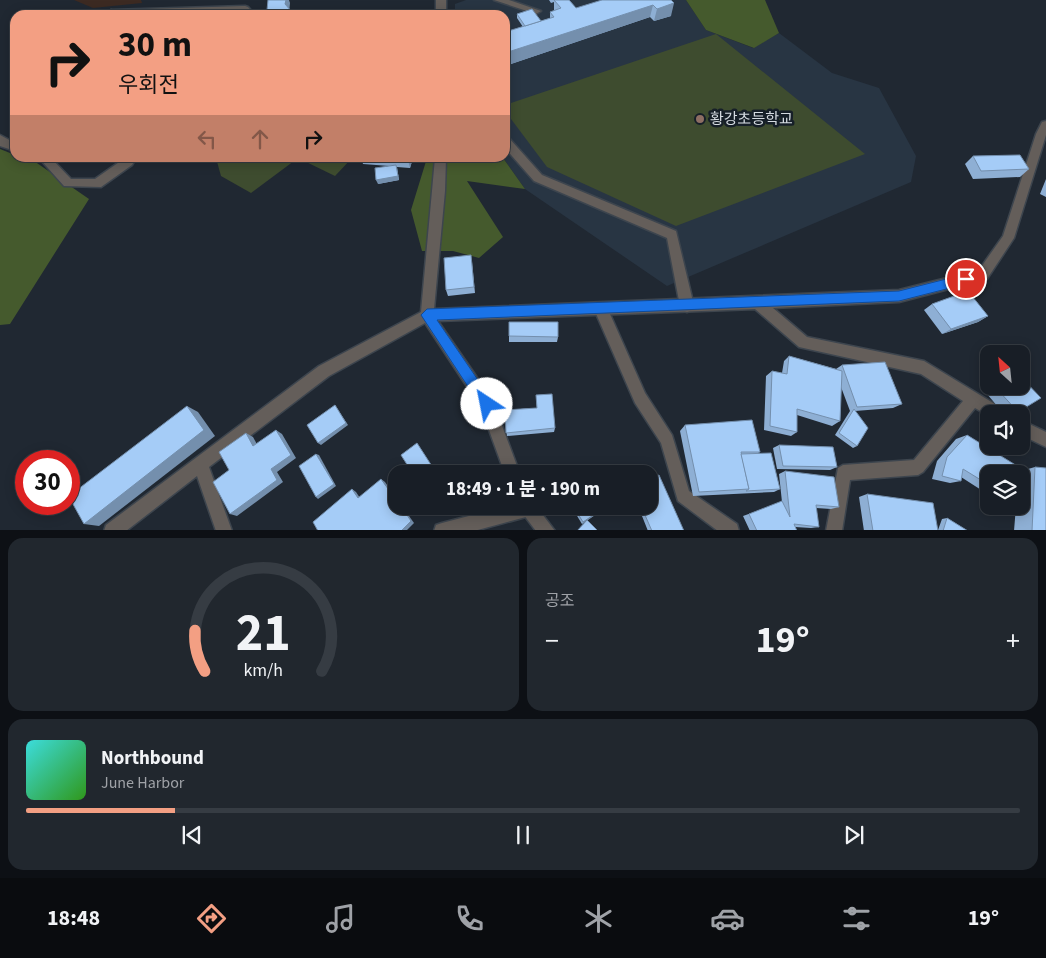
<!DOCTYPE html>
<html lang="ko">
<head>
<meta charset="utf-8">
<style>
	body { margin:0; font-family:"Source Sans 3","Noto Sans KR",sans-serif; background:#21272e; color:#f1f3f6; height:100vh; display:flex; flex-direction:column; font-size:19px; white-space:nowrap }
	* { box-sizing:border-box; margin:0 }
	p { font-size:16px; color:#9fa2a7 }
	.icon { flex:none; width:28px; height:28px; fill:none; stroke:currentColor; stroke-width:2; stroke-linecap:round; stroke-linejoin:round }
	.map { position:relative; height:530px; overflow:hidden }
	.sheet { display:flex; flex-direction:column; gap:8px; padding:8px; background:#0d1015; flex:1 }
	.sheet>* { flex:none }
	.banner { position:absolute; left:10px; top:10px; width:500px; height:152px; border-radius:15px; box-shadow:0 2px 12px #0003,0 0 0 1px #363c43; background:#f39f83; color:#111; overflow:hidden }
	.needle { width:32px; rotate:333deg }
	.tools { position:absolute; left:980px; top:345px; display:grid; gap:10px }
	.tools a { display:grid; place-items:center; width:50px; height:50px; border-radius:10px; background:#181e26; box-shadow:0 2px 12px #0003,0 0 0 1px #363c43; font-size:25px }
	.speed { position:absolute; left:15px; top:450px; display:flex; gap:10px; font-size:25px; font-weight:700; text-align:center }
	.speed>* { display:grid; place-content:center; width:65px; height:65px; border-radius:50%; background:#181e26; box-shadow:0 2px 12px #0003,0 0 0 1px #363c43; line-height:1 }
	.speed .limit { border:8px solid #d22; background:#fff; color:#111 }
	.pin { position:absolute; display:grid; place-items:center; width:42px; height:42px; color:#fff; margin:-21px; border:2px solid #fff; border-radius:50%; box-shadow:0 1px 5px #0007 }
	.me { position:absolute; width:55px; margin:-28px; rotate:326deg; stroke-linejoin:round; filter:drop-shadow(0 0 4px #0008) }
	.turn { display:flex; align-items:center; gap:18px; height:105px; padding:0 25px; font-size:22px }
	.turn .icon { width:65px; height:65px; stroke-width:2.5 }
	.turn b { display:block; font-size:35px; line-height:42px }
	.lanes { display:flex; align-items:center; height:48px; padding:0 25px; background:#0003; justify-content:center; gap:25px; direction:ltr }
	.lanes .off { opacity:.35 }
	.big { font-size:38px; font-weight:700; line-height:1.1 }
	.sheet .card { flex:1; display:flex; flex-direction:column; justify-content:center; gap:8px; min-width:0; padding:0 18px; border-radius:15px; background:#21272e }
	.sheet .dial { align-items:center; gap:0 }
	.dial svg { height:130px; overflow:visible; fill:none; stroke:#363c43; stroke-width:7; stroke-linecap:round; text-anchor:middle }
	.dial text { fill:#f1f3f6; stroke:none }
	.song { display:flex; align-items:center; gap:15px }
	.cover { width:60px; height:60px; border-radius:8px; background:linear-gradient(135deg,hsl(180 70% 55%),hsl(110 70% 35%)) }
	.played { height:5px; border-radius:2px; background:linear-gradient(90deg,#f39f83 15%,#363c43 15%) }
	.keys { display:flex; justify-content:space-around; direction:ltr }
	.heat { display:flex; justify-content:space-between; align-items:center; font-size:28px; direction:ltr }
	.sheet .tiles { flex:1; display:grid; gap:8px; grid-template-columns:1fr 1fr }
	.card:last-child { grid-column:span 2 }
	.trip { position:absolute; left:388px; top:465px; width:270px; height:50px; border-radius:15px; background:#181e26; box-shadow:0 2px 12px #0003,0 0 0 1px #363c43; font-weight:700; line-height:50px; text-align:center }
	.dock { display:flex; height:80px; justify-content:space-around; align-items:center; background:#0a0c0f; color:#9fa2a7 }
	.dock .icon { width:35px; height:35px }
	.dock .current { color:#f39f83 }
	.dock b { font-size:22px; color:#f1f3f6 }
	.map>svg:first-child { display:block }
	.industrial { fill:#3c2a22 }
	.built { fill:#283543 }
	.green { fill:#3e4c2f }
	.forest { fill:#455a2d }
	.lines { fill:none; stroke-linecap:round; stroke-linejoin:round }
	.lane-casing { stroke:#3d454e; stroke-width:3 }
	.street-casing { stroke:#3d454e; stroke-width:3 }
	.lane { fill:#645e5a; fill-rule:evenodd }
	.street { fill:#645e5a; fill-rule:evenodd }
	.wall { fill:#8eafd4 }
	.shaded-wall { fill:#748fad }
	.building { fill:#a5ccf7; stroke:#748fad }
	.route { fill:#1a73e8; stroke:#114b97 }
	.education-dot { fill:#8d6e63; stroke:#161f28; stroke-width:2 }
	.labels { text-anchor:middle; dominant-baseline:central; stroke-width:5; stroke-linejoin:round; paint-order:stroke }
	.poi-label { font-size:15px; fill:#d5dbe1; stroke:#161f28; text-anchor:start }
</style>
</head>
<body>
<div class="map">
<svg width="1046" height="531" viewBox="0 0 1046 531">
	<rect width="100%" height="100%" fill="#202832"/>
	<polygon class="industrial" points="74,0 141,0 142,3 93,8"/>
	<polygon class="built" points="466,0 686,0 706,30 753,48 779,33 832,73 879,88 916,156 911,182 667,286 525,189 503,158 505,158 505,15 455,15 455,4"/>
	<g class="green">
		<polygon points="716,34 865,154 676,226 547,167 505,111 505,105"/>
		<polygon points="216,158 298,158 251,193 221,176"/>
		<polygon points="298,158 352,158 335,176"/>
	</g>
	<g class="forest">
		<polygon points="686,0 765,0 779,33 754,48 706,30"/>
		<polygon points="0,149 15,155 15,158 34,161 89,199 10,324 0,325"/>
		<polygon points="427,158 503,158 525,189 467,181 503,237 479,258 453,251 422,251 411,210"/>
	</g>
	<g class="lines">
		<defs>
			<g id="lane">
				<polygon points="494,0 509,0 541,11 536,14"/>
				<polygon points="245,6 248,7 255,15 245,15 243,12 108,15 106,13 111,10"/>
				<polygon points="505,137 509,138 542,175 676,231 694,306 692,310 687,312 682,310 680,306 667,238 534,181 505,148"/>
				<polygon points="601,303 606,305 645,393 672,435 689,491 737,524 739,531 718,531 678,501 661,443 635,403 594,309 596,305"/>
				<polygon points="507,506 533,506 534,509 532,515 526,517 474,531 434,531 436,525 442,523"/>
			</g>
			<g id="street">
				<rect x="436" y="0" width="10" height="15"/>
				<polygon points="111,10 114,11 115,15 105,15"/>
				<polygon points="1046,121 1046,135 1014,238 987,279 899,302 773,308 807,337 924,361 1003,409 1005,414 989,414 989,416 975,408 923,472 918,475 850,480 842,531 826,531 838,468 843,465 914,460 963,401 921,374 799,347 755,309 438,321 492,399 520,474 505,474 481,408 425,323 329,376 209,467 232,531 216,531 197,476 126,531 104,531 106,525 319,366 421,312 435,158 446,158 445,191 434,309 899,290 979,270 1003,236 1036,134 1042,122"/>
				<polygon points="0,135 15,143 15,151 0,146"/>
				<polygon points="39,158 51,158 71,179 95,179 125,158 136,158 132,165 101,187 64,186"/>
				<polygon points="1021,420 1046,432 1046,447 1021,435"/>
				<polygon points="517,506 536,506 555,531 536,531"/>
			</g>
		</defs>
		<use href="#lane" class="lane-casing"/>
		<use href="#street" class="street-casing"/>
		<use href="#lane" class="lane"/>
		<use href="#street" class="street"/>
	</g>
	<g class="wall">
		<polygon points="549,0 569,0 576,8 671,0 671,16 654,21 650,17 505,66 505,32 523,27 517,18 517,14 541,21 550,18 550,12 554,11 554,2 551,3"/>
		<polygon points="973,156 1029,169 1020,177 973,179 965,164"/>
		<polygon points="361,158 413,158 410,168 397,167 399,180 378,184 389,166 363,164"/>
		<polygon points="1046,179 1046,197 1040,194"/>
		<polygon points="472,262 475,293 448,296 446,290"/>
		<polygon points="932,304 988,316 978,322 942,334 924,310"/>
		<polygon points="509,322 558,337 557,342 509,342"/>
		<polygon points="789,356 836,369 842,365 902,404 893,408 855,411 857,446 853,448 835,435 850,411 841,387 840,421 832,426 797,415 797,432 791,436 764,430 766,376 772,371 782,373 784,361"/>
		<polygon points="999,386 1021,386 1018,412 1013,414 1004,414 987,394"/>
		<polygon points="536,395 555,428 554,432 507,436 505,410 537,408"/>
		<polygon points="685,425 760,452 758,453 780,489 774,492 693,496 680,431"/>
		<polygon points="967,435 1021,471 1035,467 1046,531 1014,531 1016,506 1021,506 1021,474 989,474 989,495 961,477 961,481 950,483 932,479 937,461 956,439"/>
		<polygon points="779,445 837,467 830,470 777,469 773,448"/>
		<polygon points="785,471 839,507 831,509 816,508 819,527 811,528 795,527 797,531 750,531 743,516 782,502 779,474"/>
		<polygon points="867,494 938,530 942,519 947,518 968,531 864,531 859,497"/>
		<polygon points="571,506 608,506 582,524"/>
		<polygon points="638,506 649,506 684,531 648,531"/>
	</g>
	<g class="shaded-wall">
		<polygon points="286,0 289,0 290,3 289,13 285,4"/>
		<polygon points="674,3 671,16 654,21 657,9"/>
		<polygon points="653,5 650,17 505,66 505,53"/>
		<polygon points="409,158 413,158 410,168 408,160"/>
		<polygon points="396,165 399,180 378,184 376,180"/>
		<polygon points="988,316 978,322 942,334 951,329"/>
		<polygon points="335,405 348,425 321,445 318,443"/>
		<polygon points="187,406 198,412 215,436 99,526 84,524"/>
		<polygon points="276,430 282,434 296,458 277,472 283,482 237,516 230,514 271,469"/>
		<polygon points="246,433 253,437 260,450 253,446"/>
		<polygon points="316,454 319,455 336,486 318,499 316,497"/>
		<polygon points="381,479 385,482 396,498 396,500"/>
		<polygon points="352,489 356,492 362,501 358,498"/>
		<polygon points="401,506 402,506 414,523 406,531 401,531"/>
		<polygon points="607,506 608,506 582,524 583,522"/>
	</g>
	<g class="building">
		<polygon points="268,0 286,0 285,4 292,12 287,15 260,15 260,12 267,10"/>
		<polygon points="554,0 569,0 576,8 602,0 671,0 674,3 657,9 653,5 505,53 505,32 554,17 550,12 561,8"/>
		<polygon points="532,9 541,21 525,26 517,14"/>
		<polygon points="1020,155 1029,169 981,171 973,156"/>
		<polygon points="378,158 409,158 408,160"/>
		<polygon points="396,165 398,176 376,180 375,168"/>
		<polygon points="471,255 474,287 446,290 444,258"/>
		<polygon points="968,291 988,316 951,329 932,304"/>
		<polygon points="509,322 558,322 558,337 509,336"/>
		<polygon points="789,356 842,371 840,421 797,409 797,432 770,426 772,371 787,374"/>
		<polygon points="885,362 902,404 857,407 842,365"/>
		<polygon points="1021,377 1041,398 1018,412 997,389 1002,386 1021,386"/>
		<polygon points="552,394 555,428 506,433 505,410 537,408 536,395"/>
		<polygon points="335,405 346,423 318,443 307,425"/>
		<polygon points="187,406 204,430 84,524 69,497 69,496"/>
		<polygon points="854,409 868,428 857,446 839,433"/>
		<polygon points="752,420 760,452 741,452 749,489 699,492 685,425"/>
		<polygon points="276,430 291,455 271,469 277,480 230,514 213,482 229,470 219,452 246,433 253,446"/>
		<polygon points="967,435 1022,469 1020,474 989,474 989,485 963,469 961,481 942,476 947,457"/>
		<polygon points="417,443 437,474 413,474 401,455"/>
		<polygon points="779,445 833,447 837,467 783,466"/>
		<polygon points="771,453 780,489 746,491 749,489 741,454"/>
		<polygon points="316,454 334,484 316,497 299,466"/>
		<polygon points="1035,467 1046,468 1046,531 1032,531"/>
		<polygon points="602,469 605,474 594,474"/>
		<polygon points="785,471 834,477 839,507 816,505 819,527 794,524 797,531 757,531 749,514 782,501 790,517"/>
		<polygon points="659,475 684,531 652,531 641,506 649,506 649,479"/>
		<polygon points="381,479 396,500 396,506 401,506 411,521 401,531 318,531 313,522 352,489 358,498"/>
		<polygon points="867,494 933,503 938,531 873,531"/>
		<polygon points="573,506 607,506 583,522"/>
		<polygon points="947,518 968,531 943,531"/>
		<polygon points="587,520 598,531 577,531"/>
	</g>
	<polygon class="route" points="966,274 970,275 970,283 899,301 437,320 491,399 493,404 491,408 487,410 482,408 421,315 427,309 899,291"/>
	<circle class="education-dot" cx="700" cy="119" r="5"/>
	<g class="labels">
		<g class="poi-label">
			<text x="710" y="119">황강초등학교</text>
		</g>
	</g>
</svg>
<div class="tools">
<a><svg class="needle" viewBox="-14 -14 28 28"><path d="M0-13l5 13h-10z" fill="#e53935"/><path d="M0 13l5-13h-10z" fill="#9fa2a7"/></svg></a>
<a><svg class="icon" aria-label="sound" viewBox="0 0 24 24"><path d="M4 9h4l5-4v14l-5-4H4zM17 9q2 3 0 6"/></svg></a>
<a><svg class="icon" aria-label="layers" viewBox="0 0 24 24"><path d="M12 4l9 5-9 5-9-5zM3 14l9 5 9-5"/></svg></a>
</div>
<div class="speed"><div class="limit">30</div></div>
<div class="pin" style="left:966px;top:279px;background:#d93025"><svg class="icon" aria-label="arrive" viewBox="0 0 24 24"><path d="M6 21V4h12l-3 4 3 4H6"/></svg></div>
<svg class="me" style="left:487px;top:404px" viewBox="-20 -20 40 40"><circle r="19" fill="#fff"/><path d="M0-13L10 11 0 6-10 11z" fill="#1a73e8"/></svg>
<div class="trip">18:49 · 1 분 · 190 m</div>
<div class="banner">
<div class="turn"><svg class="icon" aria-label="right" viewBox="0 0 24 24"><path d="M7 20v-9h11M14 6l5 5-5 5"/></svg><div><b>30 m</b>우회전</div></div>
<div class="lanes"><svg class="icon off" aria-label="left" viewBox="0 0 24 24"><path d="M17 20v-9H6M10 6l-5 5 5 5"/></svg><svg class="icon off" aria-label="ahead" viewBox="0 0 24 24"><path d="M12 20V5M6 11l6-6 6 6"/></svg><svg class="icon" aria-label="right" viewBox="0 0 24 24"><path d="M7 20v-9h11M14 6l5 5-5 5"/></svg></div>
</div>
</div>
<section class="sheet">
<div class="tiles">
<div class="card dial"><svg viewBox="0 0 100 80">
<path d="M14 69A42 42 0 1 1 86 69"/>
<path d="M14 69A42 42 0 0 1 8 44" stroke="#f39f83"/>
<text x="50" y="56" font-size="32" font-weight="700">21</text>
<text x="50" y="72" font-size="11">km/h</text>
</svg></div>
<div class="card"><p>공조</p>
<div class="heat"><a>−</a><b class="big">19°</b><a>+</a></div>
</div>
<div class="card">
<div class="song"><i class="cover"></i><div><b>Northbound</b><p>June Harbor</p></div></div>
<div class="played"></div>
<div class="keys"><svg class="icon" aria-label="previous" viewBox="0 0 24 24"><path d="M18 5L8 12l10 7zM5 5v14"/></svg><svg class="icon" aria-label="pause" viewBox="0 0 24 24"><path d="M8 5v14M16 5v14"/></svg><svg class="icon" aria-label="next" viewBox="0 0 24 24"><path d="M6 5l10 7-10 7zM19 5v14"/></svg></div>
</div>
</div>
</section>
<nav class="dock">
<b>18:48</b>
<svg class="icon current" aria-label="directions" viewBox="0 0 24 24"><path d="M12 3l9 9-9 9-9-9zM9 14v-3h6M13 9l2 2-2 2"/></svg>
<svg class="icon" aria-label="music" viewBox="0 0 24 24"><path d="M9 18V5l10-2v13"/><circle cx="6" cy="18" r="3"/><circle cx="16" cy="16" r="3"/></svg>
<svg class="icon" aria-label="phone" viewBox="0 0 24 24"><path d="M5 4h4l2 5-3 2q2 4 5 5l2-3 5 2v4C11 20 4 13 5 4z"/></svg>
<svg class="icon" aria-label="climate" viewBox="0 0 24 24"><path d="M12 3v18M4 7l16 10M4 17L20 7"/></svg>
<svg class="icon" aria-label="car" viewBox="0 0 24 24"><path d="M5 17H2v-5l4-1 3-4h7l3 4 3 1v5h-3M9 17h6M6 11h13"/><circle cx="7" cy="17" r="2"/><circle cx="17" cy="17" r="2"/></svg>
<svg class="icon" aria-label="filters" viewBox="0 0 24 24"><path d="M4 7h16M4 17h16"/><circle cx="9" cy="7" r="2"/><circle cx="15" cy="17" r="2"/></svg>
<b>19°</b>
</nav>
</body>
</html>
